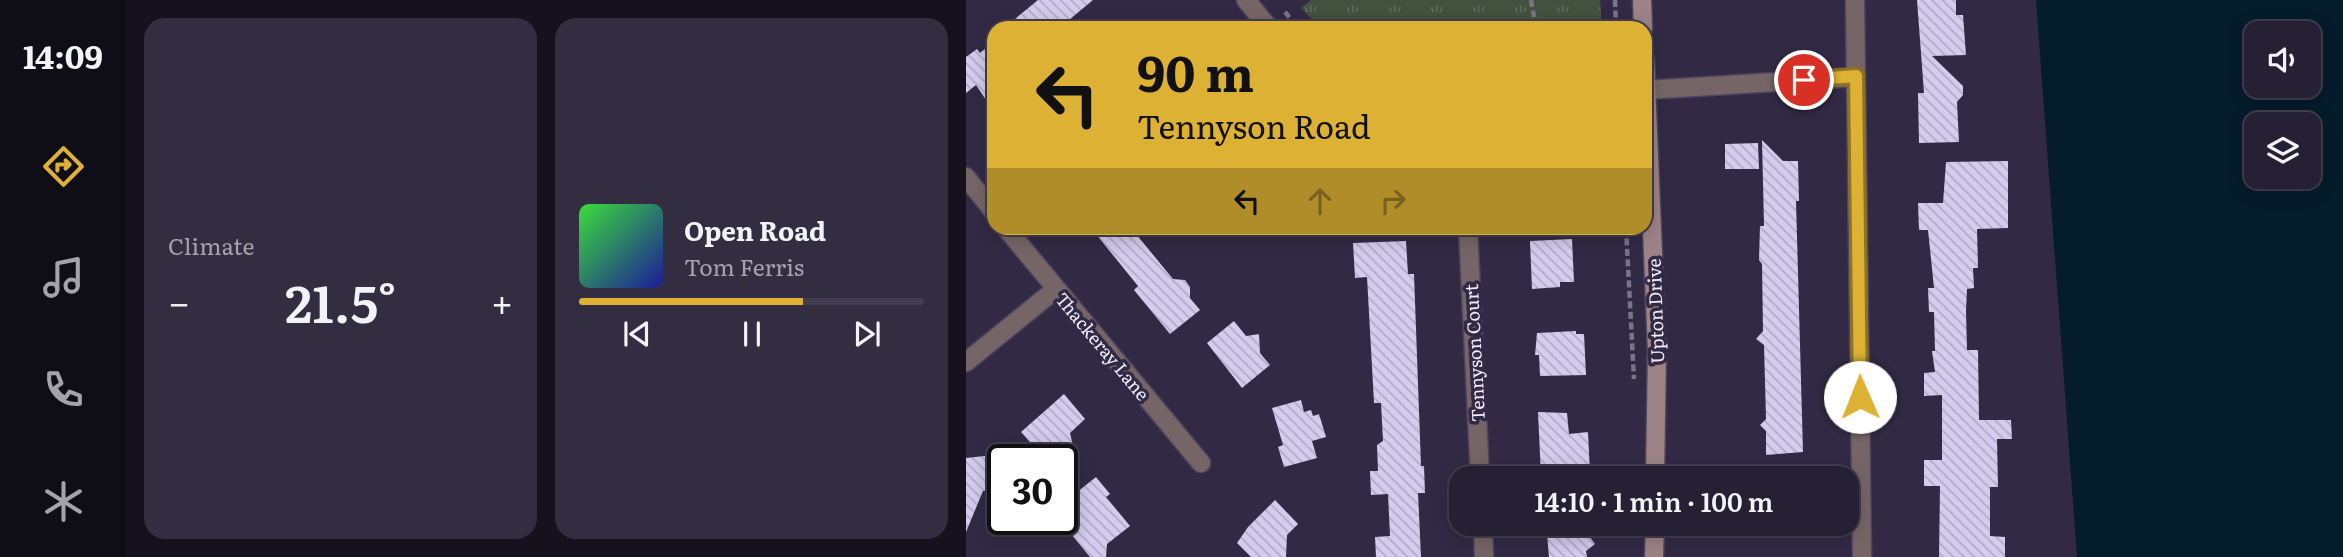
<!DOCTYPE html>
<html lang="en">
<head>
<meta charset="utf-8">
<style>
	body { margin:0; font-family:Literata,serif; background:#322d40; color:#f1f3f6; height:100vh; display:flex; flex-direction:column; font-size:26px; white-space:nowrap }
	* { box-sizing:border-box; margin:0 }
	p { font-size:23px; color:#a4a3ac }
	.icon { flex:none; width:38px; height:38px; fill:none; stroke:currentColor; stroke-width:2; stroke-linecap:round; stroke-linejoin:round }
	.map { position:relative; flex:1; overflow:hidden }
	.sheet { display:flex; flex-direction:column; gap:18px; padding:18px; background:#15121d; width:840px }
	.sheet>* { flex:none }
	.guide { position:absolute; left:21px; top:21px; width:665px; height:214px; border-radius:21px; box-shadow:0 4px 18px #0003,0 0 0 2px #423e4f; background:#ddb133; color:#111; overflow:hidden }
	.tools { position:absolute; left:1278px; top:21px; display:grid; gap:14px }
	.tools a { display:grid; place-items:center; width:77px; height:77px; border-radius:14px; background:#262034; box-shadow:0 4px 18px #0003,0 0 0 2px #423e4f; font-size:35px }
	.speed { position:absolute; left:21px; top:444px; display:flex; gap:14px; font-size:35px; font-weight:700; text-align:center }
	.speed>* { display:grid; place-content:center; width:91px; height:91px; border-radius:50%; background:#262034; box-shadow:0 4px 18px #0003,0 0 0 2px #423e4f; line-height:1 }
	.speed .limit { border:4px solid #111; border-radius:10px; background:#fff; color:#111 }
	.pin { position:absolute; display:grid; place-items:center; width:60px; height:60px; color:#fff; margin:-30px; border:4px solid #fff; border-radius:50%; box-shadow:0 2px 7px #0007 }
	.me { position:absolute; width:77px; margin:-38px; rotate:359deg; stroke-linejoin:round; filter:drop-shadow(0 0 5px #0008) }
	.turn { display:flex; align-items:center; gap:24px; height:147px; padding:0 35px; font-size:32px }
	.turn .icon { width:91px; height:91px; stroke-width:2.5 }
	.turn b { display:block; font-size:49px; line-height:60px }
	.lanes { display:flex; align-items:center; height:66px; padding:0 35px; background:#0003; justify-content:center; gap:35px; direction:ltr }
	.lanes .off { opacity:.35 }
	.big { font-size:52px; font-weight:600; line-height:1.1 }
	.sheet .tile { flex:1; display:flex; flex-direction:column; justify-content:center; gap:10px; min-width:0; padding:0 24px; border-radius:21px; background:#322d40 }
	.song { display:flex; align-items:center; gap:21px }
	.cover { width:84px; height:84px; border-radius:10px; background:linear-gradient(135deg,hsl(120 70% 55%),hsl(240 70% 35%)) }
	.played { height:7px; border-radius:4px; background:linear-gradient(90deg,#ddb133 65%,#423e4f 65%) }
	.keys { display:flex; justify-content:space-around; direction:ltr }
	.heat { display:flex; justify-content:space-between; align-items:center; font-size:38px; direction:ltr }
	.sheet .tiles { flex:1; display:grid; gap:18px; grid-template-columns:repeat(2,1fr) }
	.trip { position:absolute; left:483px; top:466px; width:410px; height:70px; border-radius:21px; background:#262034; box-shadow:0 4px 18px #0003,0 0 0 2px #423e4f; font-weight:600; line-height:70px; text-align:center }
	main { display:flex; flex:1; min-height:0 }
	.menu { display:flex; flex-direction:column; width:126px; justify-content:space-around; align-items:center; background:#0f0d15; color:#a4a3ac }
	.menu .icon { width:49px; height:49px }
	.menu .current { color:#ddb133 }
	.menu b { font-size:32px; color:#f1f3f6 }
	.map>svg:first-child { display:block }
	.park { fill:url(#park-tufts) }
	.water { fill:#051c2c; fill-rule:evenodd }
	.building { fill:url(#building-back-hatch) }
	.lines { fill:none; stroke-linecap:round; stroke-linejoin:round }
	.street-casing { stroke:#4d455f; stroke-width:21 }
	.secondary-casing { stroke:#4d455f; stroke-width:21 }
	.path { stroke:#7a738a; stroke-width:4.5; stroke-dasharray:7 3.5; stroke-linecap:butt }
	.street { stroke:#766566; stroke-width:18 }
	.secondary { stroke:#9d8385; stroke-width:18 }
	.route-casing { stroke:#907321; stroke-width:18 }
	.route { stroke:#ddb133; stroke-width:12 }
	.labels { text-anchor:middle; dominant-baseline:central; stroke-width:7; stroke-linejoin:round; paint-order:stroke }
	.street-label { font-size:18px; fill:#f0ebfd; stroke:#322a45 }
</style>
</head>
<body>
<main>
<nav class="menu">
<b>14:09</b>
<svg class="icon current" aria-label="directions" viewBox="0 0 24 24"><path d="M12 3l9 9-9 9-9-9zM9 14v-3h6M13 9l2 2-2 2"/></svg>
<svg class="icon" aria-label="music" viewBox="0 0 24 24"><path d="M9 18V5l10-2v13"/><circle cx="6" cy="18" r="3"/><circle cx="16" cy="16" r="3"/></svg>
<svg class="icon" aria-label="phone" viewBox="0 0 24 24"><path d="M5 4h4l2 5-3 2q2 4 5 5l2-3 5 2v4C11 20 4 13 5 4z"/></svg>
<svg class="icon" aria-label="climate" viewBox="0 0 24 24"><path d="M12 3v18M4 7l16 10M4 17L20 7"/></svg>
</nav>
<section class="sheet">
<div class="tiles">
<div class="tile"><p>Climate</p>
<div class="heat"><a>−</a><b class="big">21.5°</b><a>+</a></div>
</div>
<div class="tile">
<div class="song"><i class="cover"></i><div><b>Open Road</b><p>Tom Ferris</p></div></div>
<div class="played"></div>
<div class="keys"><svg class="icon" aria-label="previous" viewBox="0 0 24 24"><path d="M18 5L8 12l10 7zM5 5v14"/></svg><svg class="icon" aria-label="pause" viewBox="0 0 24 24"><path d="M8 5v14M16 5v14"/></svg><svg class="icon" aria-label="next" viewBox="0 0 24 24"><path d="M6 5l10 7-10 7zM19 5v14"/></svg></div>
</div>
</div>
</section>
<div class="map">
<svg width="1377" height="557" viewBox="0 0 1377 557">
	<defs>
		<pattern id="park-tufts" width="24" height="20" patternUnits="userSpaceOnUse" patternTransform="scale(1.75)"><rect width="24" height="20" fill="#43523f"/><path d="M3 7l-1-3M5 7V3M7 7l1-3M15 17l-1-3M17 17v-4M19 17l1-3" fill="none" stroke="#5e6b5c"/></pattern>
		<pattern id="building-back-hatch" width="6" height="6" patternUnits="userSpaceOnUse" patternTransform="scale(1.75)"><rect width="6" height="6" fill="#d4cbee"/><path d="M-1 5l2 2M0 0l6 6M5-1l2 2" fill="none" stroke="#b1aac6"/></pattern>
	</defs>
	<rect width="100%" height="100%" fill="#322a45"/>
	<polygon class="park" points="345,0 634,0 636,28 355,28 335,8"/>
	<path class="water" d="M1070 0H1377V557H1111ZM1290 33H1342V86H1290ZM1290 124H1342V177H1290Z"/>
	<g class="building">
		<polygon points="72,0 127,0 103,20 101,28 38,28"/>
		<polygon points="951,0 990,0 990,15 997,15 1000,55 966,56 997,86 997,95 991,102 993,142 953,143 952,93 958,93"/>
		<polygon points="28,41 28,112 10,85 0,93 0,57 11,49 14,53"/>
		<polygon points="796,140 817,161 832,161 833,201 830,201 837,452 800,455 800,431 794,425 800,419 798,345 790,339 797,331 796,264 793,260 794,226 798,226"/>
		<polygon points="792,143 793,169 759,169 759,144"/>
		<polygon points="1042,161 1042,228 1011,229 1012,268 1007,268 1008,288 1001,289 1000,311 1001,350 1012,350 1013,420 1045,420 1046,439 1031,439 1032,487 1024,487 1024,536 1039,537 1039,557 973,557 974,486 958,486 958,460 976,460 976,395 958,396 958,373 969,372 966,351 969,351 968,312 963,312 962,288 968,288 962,230 953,230 952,203 977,203 980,162"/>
		<polygon points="125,228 165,228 207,279 219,280 224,287 224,298 234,310 204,334 168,290 172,286"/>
		<polygon points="606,239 608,282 594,282 594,287 566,289 564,241"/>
		<polygon points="440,241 442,274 448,274 455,466 458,466 459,493 452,493 455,557 410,557 409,537 424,536 422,494 405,495 404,471 412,471 411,445 417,441 415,403 408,403 401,277 389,278 387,243"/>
		<polygon points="268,321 280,336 293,334 294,353 304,365 276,388 241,343"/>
		<polygon points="610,331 610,334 618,334 620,375 574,376 573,355 569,355 571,333"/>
		<polygon points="98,394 119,419 104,433 109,454 91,443 76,456 55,432"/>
		<polygon points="335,400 338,412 345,410 347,416 353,414 360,437 346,441 351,458 318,467 312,447 317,445 306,408"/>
		<polygon points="572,412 601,413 603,434 622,432 624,473 575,476"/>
		<polygon points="37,454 37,490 17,491 0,532 0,458"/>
		<polygon points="130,477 144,494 140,497 164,526 141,544 140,557 124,557 105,534 112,515 100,501"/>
		<polygon points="309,500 332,524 321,535 320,557 285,557 271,543 282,527"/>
		<polygon points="580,523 619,523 620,532 629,544 620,551 621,557 583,557"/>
	</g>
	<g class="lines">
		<defs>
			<g id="street">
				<polyline points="280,0 303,28"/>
				<polyline points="889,0 896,557"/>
				<polyline points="679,90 890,77"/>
				<polyline points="0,177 28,212"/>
				<polyline points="40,228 235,463"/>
				<polyline points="502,228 514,478"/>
				<polyline points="0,362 90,289"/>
				<polyline points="517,523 518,557"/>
			</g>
			<g id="secondary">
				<polyline points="676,0 677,28"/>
				<polyline points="679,60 691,351 689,478"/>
				<polyline points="688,557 689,523"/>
			</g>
		</defs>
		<use href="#street" class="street-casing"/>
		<use href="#secondary" class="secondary-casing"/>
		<g class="path">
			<polyline points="565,0 570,28"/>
			<polyline points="649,0 650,28"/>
			<polyline points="319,12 332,28"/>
			<polyline points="660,228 668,379"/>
		</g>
		<use href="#street" class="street"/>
		<use href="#secondary" class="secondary"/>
	</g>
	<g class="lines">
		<defs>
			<polyline id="route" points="838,80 890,76 894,397"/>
		</defs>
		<use href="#route" class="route-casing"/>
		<use href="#route" class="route"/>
	</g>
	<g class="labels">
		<g class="street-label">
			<text transform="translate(689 311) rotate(-92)">Upton Drive</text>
			<text transform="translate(137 346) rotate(50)">Thackeray Lane</text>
			<text transform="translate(508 353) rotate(-93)">Tennyson Court</text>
		</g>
	</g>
</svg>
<div class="tools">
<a><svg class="icon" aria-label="sound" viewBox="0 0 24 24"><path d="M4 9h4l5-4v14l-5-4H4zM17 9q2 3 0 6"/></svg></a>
<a><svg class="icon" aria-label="layers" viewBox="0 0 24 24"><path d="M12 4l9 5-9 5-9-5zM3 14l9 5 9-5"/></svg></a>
</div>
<div class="speed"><div class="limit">30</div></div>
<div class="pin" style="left:838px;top:80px;background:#d93025"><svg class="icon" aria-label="arrive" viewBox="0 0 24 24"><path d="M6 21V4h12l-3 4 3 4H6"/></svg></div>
<svg class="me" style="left:894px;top:397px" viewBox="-20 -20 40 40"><circle r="19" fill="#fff"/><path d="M0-13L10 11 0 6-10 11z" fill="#ddb133"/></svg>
<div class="trip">14:10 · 1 min · 100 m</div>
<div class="guide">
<div class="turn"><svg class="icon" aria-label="left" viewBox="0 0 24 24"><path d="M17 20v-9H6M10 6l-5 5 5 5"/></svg><div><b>90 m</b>Tennyson Road</div></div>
<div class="lanes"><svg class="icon" aria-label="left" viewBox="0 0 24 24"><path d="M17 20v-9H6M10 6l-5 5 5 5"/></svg><svg class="icon off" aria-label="ahead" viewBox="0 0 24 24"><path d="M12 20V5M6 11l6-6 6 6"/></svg><svg class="icon off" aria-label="right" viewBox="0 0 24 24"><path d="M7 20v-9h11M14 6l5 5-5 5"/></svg></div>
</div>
</div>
</main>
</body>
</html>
